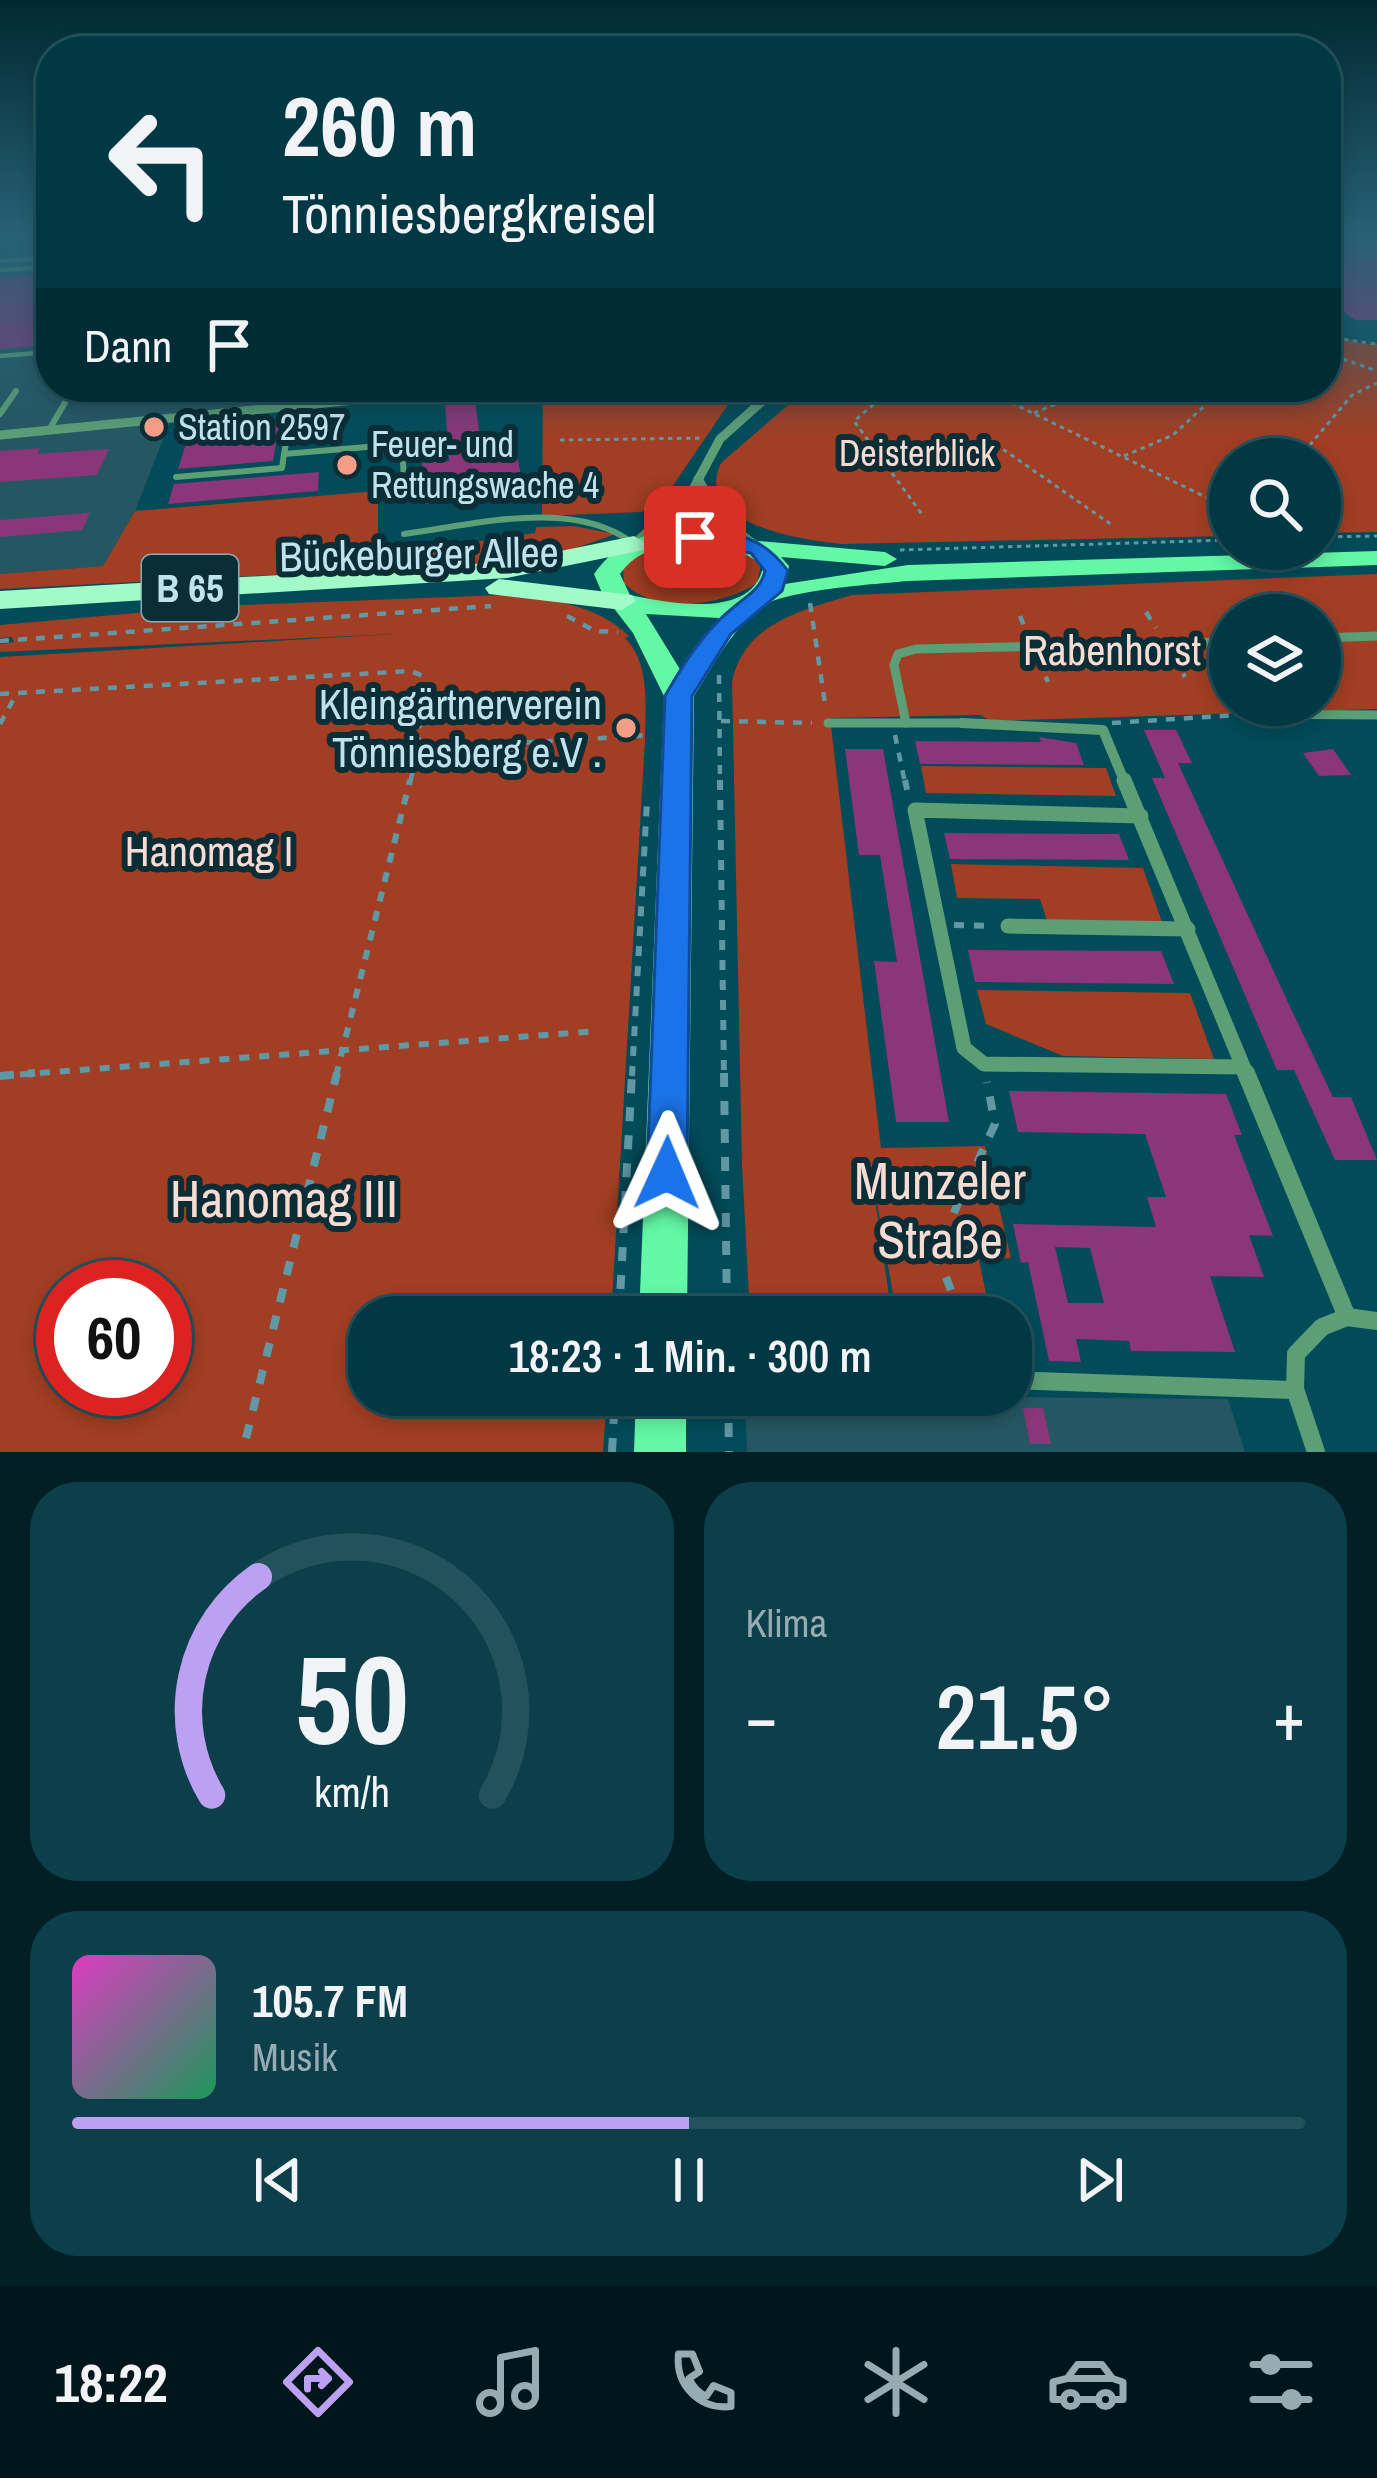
<!DOCTYPE html>
<html lang="de">
<head>
<meta charset="utf-8">
<style>
	body { margin:0; font-family:"Archivo Narrow",sans-serif; background:#0c3f4a; color:#f1f3f6; height:100vh; display:flex; flex-direction:column; font-size:45px; white-space:nowrap }
	* { box-sizing:border-box; margin:0 }
	p { font-size:39px; color:#96acb2 }
	.icon { flex:none; width:66px; height:66px; fill:none; stroke:currentColor; stroke-width:2; stroke-linecap:round; stroke-linejoin:round }
	.map { position:relative; height:1452px; overflow:hidden }
	.side { display:flex; flex-direction:column; gap:30px; padding:30px; background:#011f25; flex:1 }
	.side>* { flex:none }
	.top-card { position:absolute; left:36px; top:36px; width:1305px; height:366px; border-radius:48px; box-shadow:0 6px 18px #0003,0 0 0 3px #23525c; background:#023843; color:#f1f3f6; overflow:hidden }
	.controls { position:absolute; left:1209px; top:438px; display:grid; gap:24px }
	.controls a { display:grid; place-items:center; width:132px; height:132px; border-radius:50%; background:#023843; box-shadow:0 6px 18px #0003,0 0 0 3px #23525c; font-size:60px }
	.speed { position:absolute; left:36px; top:1260px; display:flex; gap:24px; font-size:60px; font-weight:700; text-align:center }
	.speed>* { display:grid; place-content:center; width:156px; height:156px; border-radius:50%; background:#023843; box-shadow:0 6px 18px #0003,0 0 0 3px #23525c; line-height:1 }
	.speed .limit { border:18px solid #d22; background:#fff; color:#111 }
	.pin { position:absolute; display:grid; place-items:center; width:102px; height:102px; color:#fff; margin:-51px; border-radius:24px; box-shadow:0 6px 18px #0006 }
	.me { position:absolute; width:132px; margin:-66px; rotate:1deg; stroke-linejoin:round; filter:drop-shadow(0 0 9px #0008) }
	.turn { display:flex; align-items:center; gap:42px; height:252px; padding:0 48px; font-size:54px }
	.turn .icon { width:156px; height:156px; stroke-width:2.5 }
	.turn b { display:block; font-size:84px; line-height:102px }
	.then { display:flex; align-items:center; height:114px; padding:0 48px; background:#0003; gap:24px; font-size:45px }
	.big { font-size:90px; font-weight:600; line-height:1.1 }
	.side .widget { flex:1; display:flex; flex-direction:column; justify-content:center; gap:18px; min-width:0; padding:0 42px; border-radius:48px; background:#0c3f4a }
	.side .dial { align-items:center; gap:0 }
	.dial svg { height:312px; overflow:visible; fill:none; stroke:#23525c; stroke-width:7; stroke-linecap:round; text-anchor:middle }
	.dial text { fill:#f1f3f6; stroke:none }
	.song { display:flex; align-items:center; gap:36px }
	.cover { width:144px; height:144px; border-radius:18px; background:linear-gradient(135deg,hsl(310 70% 55%),hsl(150 70% 35%)) }
	.played { height:12px; border-radius:6px; background:linear-gradient(90deg,#bca0f2 50%,#23525c 50%) }
	.keys { display:flex; justify-content:space-around; direction:ltr }
	.heat { display:flex; justify-content:space-between; align-items:center; font-size:66px; direction:ltr }
	.side .tiles { flex:1; display:grid; gap:30px; grid-template-columns:1fr 1fr }
	.widget:last-child { grid-column:span 2 }
	.trip { position:absolute; left:348px; top:1296px; width:684px; height:120px; border-radius:48px; background:#023843; box-shadow:0 6px 18px #0003,0 0 0 3px #23525c; font-weight:600; line-height:120px; text-align:center }
	.menu { display:flex; height:192px; justify-content:space-around; align-items:center; background:#01161b; color:#96acb2 }
	.menu .icon { width:84px; height:84px }
	.menu .active { color:#bca0f2 }
	.menu b { font-size:54px; color:#f1f3f6 }
	.map>svg:first-child { display:block }
	.built { fill:#255763 }
	.green { fill:#a13e23; fill-rule:evenodd }
	.building { fill:#8a3679; fill-rule:evenodd }
	.lines { fill:none; stroke-linecap:round; stroke-linejoin:round }
	.path-far3 { stroke:#6198a5; stroke-width:3; stroke-dasharray:4.5 4.5; stroke-linecap:butt }
	.path-far2 { stroke:#6198a5; stroke-width:4.5; stroke-dasharray:9 9; stroke-linecap:butt }
	.path-far1 { stroke:#6198a5; stroke-width:6; stroke-dasharray:10 10; stroke-linecap:butt }
	.path { stroke:#6198a5; stroke-width:8; stroke-dasharray:14 14; stroke-linecap:butt }
	.service-far2 { stroke:#5c9e76; stroke-width:4.5 }
	.service-far1 { stroke:#5c9e76; stroke-width:6 }
	.service { stroke:#5c9e76; stroke-width:9 }
	.minor-far3 { stroke:#5c9e76; stroke-width:9 }
	.minor-far2 { stroke:#5c9e76; stroke-width:10 }
	.minor-far1 { stroke:#5c9e76; stroke-width:15 }
	.minor { stroke:#5c9e76; stroke-width:18 }
	.primary { fill:#63f7a6; fill-rule:evenodd }
	.trunk { fill:#a1fac7; fill-rule:evenodd }
	.route { fill:#1a73e8; stroke:#114b97; stroke-width:3 }
	.poi-dot { fill:#f49e87; stroke:#0b2e36; stroke-width:4.5 }
	.labels { text-anchor:middle; dominant-baseline:central; stroke-width:12; stroke-linejoin:round; paint-order:stroke }
	.far-poi-label { font-size:36px; fill:#bee3ee; stroke:#0b2e36; text-anchor:start }
	.far-park-label { font-size:36px; fill:#f8dbd3; stroke:#0b2e36 }
	.shield { fill:#0b2e36; stroke:#88adb7; stroke-width:3 }
	.shield-label { font-size:39px; font-weight:bold; fill:#bee3ee }
	.street-label { font-size:42px; fill:#bee3ee; stroke:#0b2e36 }
	.park-label { font-size:42px; fill:#f8dbd3; stroke:#0b2e36 }
	.poi-label { font-size:42px; fill:#bee3ee; stroke:#0b2e36; text-anchor:end }
	.near-park-label { font-size:51px; fill:#f8dbd3; stroke:#0b2e36 }
</style>
</head>
<body>
<div class="map">
<svg width="1377" height="1452" viewBox="0 0 1377 1452">
	<rect width="100%" height="100%" fill="#024b59"/>
	<g class="built">
		<polygon points="51,245 51,387 436,387 173,414 135,511 103,566 0,574 0,257"/>
		<polygon points="745,1395 1228,1399 1245,1452 747,1452"/>
	</g>
	<g class="green">
		<path d="M1326 331 1363 344 1377 343V532L1320 533V459H1230V536L841 544C801 540 692 524 721 463L809 387H1326Z"/>
		<polygon points="753,387 727,406 672,487 642,512 542,516 543,389"/>
		<polygon points="378,491 378,556 535,533 536,527 573,526 616,534 570,550 505,563 0,589 0,574 103,566 135,511"/>
		<path d="M700 542 739 547 761 565 757 583C724 606 654 615 624 583L623 567 650 548Z"/>
		<path d="M1377 574V709L990 721 980 715 830 718 881 1148 985 1146 1011 1258 979 1260 991 1317H897L870 1163 892 1317H750L742 1165 732 681C745 623 802 610 852 595ZM1230 615H1320V705H1230Z"/>
		<path d="M503 595C550 600 593 602 629 636L625 638C651 664 645 707 645 741L611 1317H369V1395H607L603 1452H0V657L394 634 0 652V644L14 642 12 637 0 638V625L214 606ZM63 1287H165V1389H63Z"/>
		<polygon points="921,766 1106,768 1116,796 926,793"/>
		<polygon points="951,864 1143,868 1163,925 1047,921 1040,899 957,898"/>
		<polygon points="977,990 1190,993 1214,1059 1063,1056 986,1024"/>
	</g>
	<g class="building">
		<polygon points="1326,235 1377,235 1377,320 1355,320 1333,304 1326,304"/>
		<polygon points="51,274 51,345 0,349 0,277"/>
		<polygon points="475,401 483,459 517,456 525,495 425,504 422,463 449,461 445,403"/>
		<polygon points="280,420 273,461 178,469 190,431"/>
		<polygon points="40,448 37,454 109,449 97,475 0,482 0,451"/>
		<polygon points="319,472 318,491 168,504 174,484"/>
		<polygon points="90,513 82,530 0,537 0,520"/>
		<polygon points="1144,730 1176,730 1192,763 1178,763 1286,998 1333,1097 1351,1097 1377,1160 1335,1160 1294,1070 1277,1070 1152,778 1165,778"/>
		<polygon points="1039,737 1076,743 1084,765 920,764 915,741 1041,742"/>
		<polygon points="845,749 883,749 949,1122 896,1122 874,961 897,962 880,855 859,855"/>
		<polygon points="1333,749 1351,775 1319,776 1303,753"/>
		<polygon points="944,833 1119,834 1129,860 950,859"/>
		<polygon points="968,950 1161,951 1174,984 975,982"/>
		<path d="M1009 1091 1226 1094 1242 1135H1234L1273 1236 1249 1235 1264 1277 1210 1276 1235 1352 1131 1351 1129 1341 1076 1339 1081 1362 1049 1361 1028 1262 1021 1263 1013 1224 1156 1227 1147 1197H1166L1145 1134 1018 1132ZM1055 1247 1090 1248 1104 1303H1068Z"/>
		<polygon points="1023,1408 1043,1408 1051,1444 1030,1444"/>
	</g>
	<g class="lines">
		<g class="path-far3">
			<polyline points="1326,337 1377,344"/>
			<polyline points="1326,353 1377,371"/>
			<polyline points="894,387 854,421 924,517"/>
			<polyline points="979,387 1218,503 1230,501"/>
			<polyline points="1034,413 1096,387"/>
			<polyline points="560,440 704,438"/>
			<polyline points="1124,456 1173,435 1225,387"/>
			<polyline points="880,457 994,443 1112,525"/>
			<polyline points="1298,459 1352,395 1377,383"/>
			<polyline points="1320,537 1377,536"/>
			<polyline points="900,550 1230,540"/>
		</g>
		<g class="path-far2">
			<polyline points="810,603 826,710"/>
			<polyline points="1270,608 1275,615"/>
			<polyline points="1146,612 1156,628"/>
			<polyline points="567,616 595,631 618,632"/>
			<polyline points="1020,616 1027,633"/>
			<polyline points="0,641 491,606"/>
			<polyline points="1174,658 1185,677"/>
			<polyline points="1039,660 1048,682"/>
			<polyline points="719,675 720,783"/>
			<polyline points="0,694 411,671 423,676 418,749 410,783"/>
			<polyline points="721,721 812,723"/>
			<polyline points="1112,723 1238,715"/>
			<polyline points="0,724 17,693"/>
			<polyline points="895,735 905,783"/>
			<polyline points="418,749 651,735"/>
		</g>
		<g class="path-far1">
			<polyline points="720,780 724,1076"/>
			<polyline points="905,780 908,794"/>
			<polyline points="954,925 990,926"/>
			<polyline points="0,1076 597,1031"/>
			<polyline points="336,1076 410,780"/>
			<polyline points="632,1076 647,801"/>
		</g>
		<g class="path">
			<polyline points="724,1073 727,1317"/>
			<polyline points="0,1076 35,1073"/>
			<polyline points="619,1317 632,1073"/>
			<polyline points="945,1317 952,1293 936,1251 995,1124 987,1082"/>
			<polyline points="728,1395 729,1452"/>
			<polyline points="246,1438 337,1073"/>
			<polyline points="612,1452 615,1395"/>
		</g>
		<g class="service-far2">
			<polyline points="0,261 51,258"/>
			<polyline points="0,270 51,267"/>
			<polyline points="0,356 51,352"/>
		</g>
		<g class="service-far1">
			<polyline points="293,406 284,454 402,444 405,499"/>
			<polyline points="0,414 16,391"/>
			<polyline points="49,430 74,387"/>
			<polyline points="176,477 282,468 284,454"/>
			<path d="M404 534C473 525 574 497 634 544"/>
		</g>
		<g class="service">
			<polyline points="1320,638 1377,636"/>
			<polyline points="1254,714 1377,715"/>
			<polyline points="828,723 962,723"/>
			<polyline points="906,723 894,665 898,654 916,649 1230,642"/>
		</g>
		<g class="minor-far3">
			<polyline points="0,435 487,387"/>
			<polyline points="698,479 724,521 755,545"/>
			<polyline points="635,543 691,493 720,439 778,387"/>
		</g>
		<polyline class="minor-far2" points="962,723 1103,730 1125,783"/>
		<g class="minor-far1">
			<polyline points="1124,780 1247,1076"/>
			<polyline points="1141,816 915,810 964,1048 984,1064 1243,1067"/>
			<polyline points="1008,926 1188,929"/>
		</g>
		<g class="minor">
			<polyline points="1246,1073 1347,1317 1322,1327 1296,1354 1295,1389 1316,1452"/>
			<polyline points="1347,1317 1377,1321"/>
			<polyline points="1011,1380 1293,1390"/>
		</g>
		<g class="primary">
			<path d="M688 528 715 529 758 541 885 552 897 559 885 566 781 557 789 566 785 584 908 565 1377 551V565L908 581C877 584 784 590 761 607 731 631 714 664 694 696L687 1317H639L664 696 633 633 602 593 594 574C618 540 648 532 688 528ZM688 542C717 544 742 547 763 567 752 620 670 603 630 595L620 574C637 550 661 546 688 542ZM646 614 719 618 681 671Z"/>
			<polygon points="636,1395 686,1395 686,1452 634,1452"/>
		</g>
		<g class="trunk">
			<polygon points="634,536 647,544 644,550 507,578 0,609 0,591 507,562"/>
			<polygon points="499,579 632,595 636,601 622,610 489,594 485,588"/>
		</g>
	</g>
	<linearGradient id="sky" x2="0" y2="1"><stop stop-color="#012931"/><stop offset="0.54" stop-color="#286176"/><stop offset="1" stop-color="#286176" stop-opacity="0"/></linearGradient>
	<rect width="1377" height="439" fill="url(#sky)"/>
	<path class="route" d="M695 530C736 533 763 536 788 571L782 591 731 634 692 696 687 1173 681 1186 667 1192 653 1186 647 1173 665 696C685 661 704 631 735 606 749 595 761 588 765 571L751 553 687 541V532Z"/>
	<g class="poi-dot">
		<circle cx="154" cy="427" r="12"/>
		<circle cx="347" cy="465" r="12"/>
		<circle cx="626" cy="728" r="12"/>
	</g>
	<g class="labels">
		<g class="far-poi-label">
			<text x="178" y="427">Station 2597</text>
			<text x="371" y="444">Feuer- und<tspan x="371" dy="41">Rettungswache 4</tspan></text>
		</g>
		<g class="far-park-label">
			<text x="917" y="453">Deisterblick</text>
		</g>
		<rect class="shield" x="142" y="555" width="96" height="66" rx="9"/>
		<g class="shield-label">
			<text x="190" y="588">B 65</text>
		</g>
		<g class="street-label">
			<text transform="translate(419 554) rotate(-1)">Bückeburger Allee</text>
		</g>
		<g class="park-label">
			<text x="1112" y="650">Rabenhorst</text>
			<text x="209" y="851">Hanomag I</text>
		</g>
		<g class="poi-label">
			<text x="602" y="704">Kleingärtnerverein<tspan x="602" dy="48">Tönniesberg e.V .</tspan></text>
		</g>
		<g class="near-park-label">
			<text x="940" y="1180">Munzeler<tspan x="940" dy="59">Straße</tspan></text>
			<text x="284" y="1198">Hanomag III</text>
		</g>
	</g>
</svg>
<div class="controls">
<a><svg class="icon" aria-label="search" viewBox="0 0 24 24"><circle cx="10" cy="10" r="6"/><path d="M15 15l6 6"/></svg></a>
<a><svg class="icon" aria-label="layers" viewBox="0 0 24 24"><path d="M12 4l9 5-9 5-9-5zM3 14l9 5 9-5"/></svg></a>
</div>
<div class="speed"><div class="limit">60</div></div>
<div class="pin" style="left:695px;top:537px;background:#d93025"><svg class="icon" aria-label="arrive" viewBox="0 0 24 24"><path d="M6 21V4h12l-3 4 3 4H6"/></svg></div>
<svg class="me" style="left:667px;top:1173px" viewBox="-20 -20 40 40"><path d="M0-17L14 15 0 8-14 15z" fill="#1a73e8" stroke="#fff" stroke-width="4"/></svg>
<div class="trip">18:23 · 1 Min. · 300 m</div>
<div class="top-card">
<div class="turn"><svg class="icon" aria-label="left" viewBox="0 0 24 24"><path d="M17 20v-9H6M10 6l-5 5 5 5"/></svg><div><b>260 m</b>Tönniesbergkreisel</div></div>
<div class="then">Dann<svg class="icon" aria-label="arrive" viewBox="0 0 24 24"><path d="M6 21V4h12l-3 4 3 4H6"/></svg></div>
</div>
</div>
<section class="side">
<div class="tiles">
<div class="widget dial"><svg viewBox="0 0 100 80">
<path d="M14 69A42 42 0 1 1 86 69"/>
<path d="M14 69A42 42 0 0 1 26 13" stroke="#bca0f2"/>
<text x="50" y="56" font-size="32" font-weight="700">50</text>
<text x="50" y="72" font-size="11">km/h</text>
</svg></div>
<div class="widget"><p>Klima</p>
<div class="heat"><a>−</a><b class="big">21.5°</b><a>+</a></div>
</div>
<div class="widget">
<div class="song"><i class="cover"></i><div><b>105.7 FM</b><p>Musik</p></div></div>
<div class="played"></div>
<div class="keys"><svg class="icon" aria-label="previous" viewBox="0 0 24 24"><path d="M18 5L8 12l10 7zM5 5v14"/></svg><svg class="icon" aria-label="pause" viewBox="0 0 24 24"><path d="M8 5v14M16 5v14"/></svg><svg class="icon" aria-label="next" viewBox="0 0 24 24"><path d="M6 5l10 7-10 7zM19 5v14"/></svg></div>
</div>
</div>
</section>
<nav class="menu">
<b>18:22</b>
<svg class="icon active" aria-label="directions" viewBox="0 0 24 24"><path d="M12 3l9 9-9 9-9-9zM9 14v-3h6M13 9l2 2-2 2"/></svg>
<svg class="icon" aria-label="music" viewBox="0 0 24 24"><path d="M9 18V5l10-2v13"/><circle cx="6" cy="18" r="3"/><circle cx="16" cy="16" r="3"/></svg>
<svg class="icon" aria-label="phone" viewBox="0 0 24 24"><path d="M5 4h4l2 5-3 2q2 4 5 5l2-3 5 2v4C11 20 4 13 5 4z"/></svg>
<svg class="icon" aria-label="climate" viewBox="0 0 24 24"><path d="M12 3v18M4 7l16 10M4 17L20 7"/></svg>
<svg class="icon" aria-label="car" viewBox="0 0 24 24"><path d="M5 17H2v-5l4-1 3-4h7l3 4 3 1v5h-3M9 17h6M6 11h13"/><circle cx="7" cy="17" r="2"/><circle cx="17" cy="17" r="2"/></svg>
<svg class="icon" aria-label="filters" viewBox="0 0 24 24"><path d="M4 7h16M4 17h16"/><circle cx="9" cy="7" r="2"/><circle cx="15" cy="17" r="2"/></svg>
</nav>
</body>
</html>
